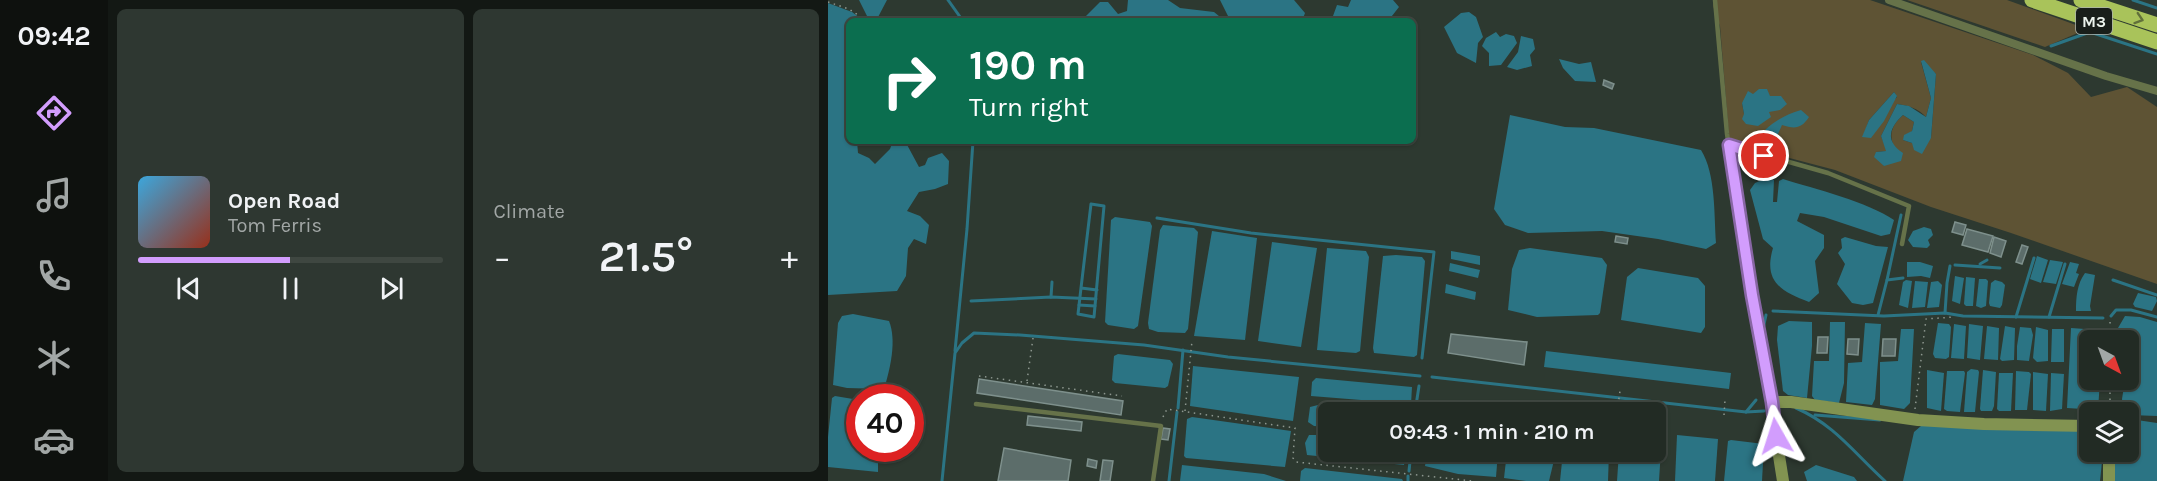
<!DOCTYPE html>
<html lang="en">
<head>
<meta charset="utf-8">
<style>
	body { margin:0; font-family:Karla,sans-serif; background:#2e3731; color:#f1f3f6; height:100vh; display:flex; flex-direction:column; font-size:22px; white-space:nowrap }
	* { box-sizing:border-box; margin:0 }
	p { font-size:20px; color:#a2a7a6 }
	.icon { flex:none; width:33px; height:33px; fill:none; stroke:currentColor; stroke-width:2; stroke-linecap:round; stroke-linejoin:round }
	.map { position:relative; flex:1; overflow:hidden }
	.panel { display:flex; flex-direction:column; gap:9px; padding:9px; background:#131814; width:720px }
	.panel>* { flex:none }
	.guide { position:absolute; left:18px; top:18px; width:570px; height:126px; border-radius:9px; box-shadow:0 2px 4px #0004,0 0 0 2px #3f4741; background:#0b6e4f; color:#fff; overflow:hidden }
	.needle { width:39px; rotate:139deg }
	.fabs { position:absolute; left:1251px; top:330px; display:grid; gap:12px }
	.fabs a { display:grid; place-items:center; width:60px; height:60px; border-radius:9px; background:#222b24; box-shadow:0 2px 4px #0004,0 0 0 2px #3f4741; font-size:30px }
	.speed { position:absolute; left:18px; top:384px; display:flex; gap:12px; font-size:30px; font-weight:700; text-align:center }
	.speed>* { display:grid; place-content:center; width:78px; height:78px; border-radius:50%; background:#222b24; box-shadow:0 2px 4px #0004,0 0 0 2px #3f4741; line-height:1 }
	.speed .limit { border:9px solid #d22; background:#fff; color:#111 }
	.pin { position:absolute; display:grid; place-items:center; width:51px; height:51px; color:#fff; margin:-26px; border:3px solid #fff; border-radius:50%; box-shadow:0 2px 6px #0007 }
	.me { position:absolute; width:66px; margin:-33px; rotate:354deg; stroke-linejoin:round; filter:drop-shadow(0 0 4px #0008) }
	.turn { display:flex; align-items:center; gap:21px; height:126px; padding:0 24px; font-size:27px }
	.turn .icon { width:78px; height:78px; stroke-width:2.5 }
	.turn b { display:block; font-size:42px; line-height:51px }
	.big { font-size:45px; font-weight:600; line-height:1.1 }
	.panel .widget { flex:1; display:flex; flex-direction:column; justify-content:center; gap:9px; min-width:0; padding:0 21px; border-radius:9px; background:#2e3731 }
	.song { display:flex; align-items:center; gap:18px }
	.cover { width:72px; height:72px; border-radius:9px; background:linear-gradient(135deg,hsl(200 70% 55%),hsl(10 70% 35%)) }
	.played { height:6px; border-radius:3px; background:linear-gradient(90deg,#d29dfd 50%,#3f4741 50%) }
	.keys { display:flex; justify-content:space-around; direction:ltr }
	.heat { display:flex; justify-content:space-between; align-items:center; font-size:33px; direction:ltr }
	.panel .tiles { flex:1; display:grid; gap:9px; grid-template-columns:repeat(2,1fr) }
	.trip { position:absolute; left:490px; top:402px; width:348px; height:60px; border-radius:9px; background:#222b24; box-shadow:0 2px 4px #0004,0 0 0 2px #3f4741; font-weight:600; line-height:60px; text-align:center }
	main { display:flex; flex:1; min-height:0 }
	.dock { display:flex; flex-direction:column; width:108px; justify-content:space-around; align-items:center; background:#0e110e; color:#a2a7a6 }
	.dock .icon { width:42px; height:42px }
	.dock .current { color:#d29dfd }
	.dock b { font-size:27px; color:#f1f3f6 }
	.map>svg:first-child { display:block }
	.green { fill:#5e5334; fill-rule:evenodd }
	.water { fill:#2b7484 }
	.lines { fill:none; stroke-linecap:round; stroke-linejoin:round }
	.stream { stroke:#2b7484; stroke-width:3 }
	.building { fill:#5c6d6a; stroke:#7e908c; stroke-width:1.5 }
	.path { stroke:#8d978f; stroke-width:1.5; stroke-dasharray:1.5 4.5; stroke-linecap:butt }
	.lane { stroke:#667249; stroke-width:4.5 }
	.street { stroke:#667249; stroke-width:8 }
	.secondary { stroke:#829351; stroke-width:12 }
	.highway { stroke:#a9c35a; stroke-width:15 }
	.oneway { stroke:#61703a }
	.route-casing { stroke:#8866a4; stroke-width:15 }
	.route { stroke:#d29dfd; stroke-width:10 }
	.labels { text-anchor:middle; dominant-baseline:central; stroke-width:6; stroke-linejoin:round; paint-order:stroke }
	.shield { fill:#191e1a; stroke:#adb4ae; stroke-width:1.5 }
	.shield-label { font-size:16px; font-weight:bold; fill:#edf4ee }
</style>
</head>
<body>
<main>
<nav class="dock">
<b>09:42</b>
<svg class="icon current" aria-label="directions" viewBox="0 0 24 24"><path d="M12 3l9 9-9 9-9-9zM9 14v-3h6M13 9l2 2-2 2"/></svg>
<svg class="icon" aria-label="music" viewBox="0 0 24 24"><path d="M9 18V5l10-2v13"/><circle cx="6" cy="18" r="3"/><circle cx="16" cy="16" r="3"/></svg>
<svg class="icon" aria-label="phone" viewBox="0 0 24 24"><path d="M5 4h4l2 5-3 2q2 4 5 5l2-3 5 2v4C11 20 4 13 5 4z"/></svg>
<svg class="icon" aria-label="climate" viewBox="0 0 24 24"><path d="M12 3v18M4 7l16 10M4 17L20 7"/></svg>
<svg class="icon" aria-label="car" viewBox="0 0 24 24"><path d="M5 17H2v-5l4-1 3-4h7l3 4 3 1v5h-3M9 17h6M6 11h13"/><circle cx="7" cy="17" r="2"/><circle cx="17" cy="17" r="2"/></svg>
</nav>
<section class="panel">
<div class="tiles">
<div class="widget">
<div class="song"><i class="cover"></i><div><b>Open Road</b><p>Tom Ferris</p></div></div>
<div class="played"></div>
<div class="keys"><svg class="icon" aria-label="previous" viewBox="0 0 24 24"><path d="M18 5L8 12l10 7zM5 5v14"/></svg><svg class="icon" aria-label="pause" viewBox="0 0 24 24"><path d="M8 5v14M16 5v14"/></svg><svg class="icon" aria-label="next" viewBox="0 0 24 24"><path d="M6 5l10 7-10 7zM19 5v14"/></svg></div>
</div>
<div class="widget"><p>Climate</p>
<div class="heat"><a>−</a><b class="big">21.5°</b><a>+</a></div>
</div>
</div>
</section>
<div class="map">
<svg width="1329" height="481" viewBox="0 0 1329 481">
	<rect width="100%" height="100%" fill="#2d3930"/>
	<g class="green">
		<path d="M886 0H1042L1205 55 1240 73 1263 97 1299 87 1329 107V284L1183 233 1103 207 1007 170 904 143 901 136 892 26 885 6ZM1093 62 1108 74 1103 138 1084 143 1075 140 1084 131 1086 122 1075 115C1065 124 1060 133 1066 147L1056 166 1048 152 1059 151 1053 136 1069 104C1081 106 1090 108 1098 117L1103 98ZM1066 92 1069 97 1066 100 1035 137 1041 120ZM925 94 942 96 940 112 916 114 914 103Z"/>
		<polygon points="1079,0 1179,0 1259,29 1217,47"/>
	</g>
	<g class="water">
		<polygon points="31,0 59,0 48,21 38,21 40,18"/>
		<polygon points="300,0 340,0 352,8 386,12 397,21 256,21 255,19 272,2 280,2 290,14 299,11"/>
		<polygon points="392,0 466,0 477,13 474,21 417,21 401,18"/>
		<polygon points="523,0 565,0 571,7 560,21 500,21 505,16 509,5 520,7"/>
		<polygon points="0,3 24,12 36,21 21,21 21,141 29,141 30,153 41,158 47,164 62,149 65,141 77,141 91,167 97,165 100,158 114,153 121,161 120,184 107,189 91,192 79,211 92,216 101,225 98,244 86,239 80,248 78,276 69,291 0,295"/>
		<polygon points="641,12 648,17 655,37 650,43 648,63 629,53 616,27 633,13"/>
		<polygon points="668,32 672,37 678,34 686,36 689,43 673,65 661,66 661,53 654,46 658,38"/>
		<polygon points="693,36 705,39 707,49 702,55 704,66 689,70 679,67 690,52"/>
		<polygon points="731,59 751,64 763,62 768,82 747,81 735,68"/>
		<path d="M1096 60 1108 74 1103 138 1094 154 1086 150 1084 143 1075 140 1076 135 1084 131 1086 122 1075 115C1061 128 1057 141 1075 153L1073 161 1056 166 1046 157 1048 152 1058 151 1053 136 1069 104 1081 106 1098 117 1103 98 1093 61Z"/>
		<polygon points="931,89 939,89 942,96 953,96 959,104 952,110 941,112 943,117 930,126 918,124 914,119 916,114 914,103 920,91 925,94"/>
		<polygon points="1066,92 1069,96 1056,121 1043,138 1034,137 1041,120"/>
		<path d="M973 110 981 117C973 129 967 129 954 125L950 134 940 136 937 130C948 120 959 114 973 110Z"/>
		<path d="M682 115 737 127 766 128 873 150C888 174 886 215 888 243L878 249 830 239 774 231 700 233 677 225 666 209Z"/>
		<path d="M939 178 946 180 945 202H949L951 181 955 179C987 189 1040 202 1066 220L1062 234 1053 236 996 217 972 213 969 221 996 235V248L987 261 991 293 981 302C953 291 935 282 945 248L935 239 922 190 927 183Z"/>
		<polygon points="287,217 322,222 324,226 310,326 306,329 280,325 277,322 283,220"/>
		<polygon points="335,225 366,228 370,232 360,329 357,333 330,332 321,329 320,323 332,230"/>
		<polygon points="1096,227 1103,229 1105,235 1100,240 1102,245 1099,248 1085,247 1080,240 1085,231"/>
		<polygon points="384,231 429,238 417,340 366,336"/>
		<polygon points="1017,237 1048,246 1060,247 1045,303 1035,305 1024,303 1009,284 1017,264 1010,253 1014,248 1013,239"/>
		<polygon points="444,242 489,248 473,347 430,341"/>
		<polygon points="499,248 538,251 541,257 532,351 528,353 489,350"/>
		<polygon points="702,248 774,258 779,265 772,313 770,315 709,317 680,310 684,269 691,250"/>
		<polygon points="623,251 652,256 652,265 623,259"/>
		<polygon points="568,255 594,257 597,261 589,355 586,357 546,353 545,348 555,256"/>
		<polygon points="1209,256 1220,260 1213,283 1202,279"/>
		<polygon points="1222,260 1235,262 1228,284 1215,282"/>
		<polygon points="1079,262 1092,262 1105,266 1102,278 1093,276 1079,277"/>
		<polygon points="1242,262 1251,264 1248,273 1251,274 1246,287 1234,284"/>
		<polygon points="622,263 652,270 650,278 621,271"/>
		<polygon points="810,268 870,278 877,286 877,327 873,333 793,320 799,277"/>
		<path d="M1257 273 1267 275 1262 306 1263 311H1248C1248 297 1249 284 1257 273Z"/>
		<polygon points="1127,276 1136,278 1132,304 1124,301"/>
		<polygon points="1138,277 1147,278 1145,306 1138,306 1136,304"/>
		<polygon points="1151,279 1158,279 1160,281 1158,306 1153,308 1148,306"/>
		<polygon points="1078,280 1084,281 1080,308 1071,305 1075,282"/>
		<polygon points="1167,280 1174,282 1177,285 1174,305 1172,308 1162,306 1161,303 1163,283"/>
		<polygon points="1087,281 1100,282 1097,307 1084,308"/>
		<polygon points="1110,281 1114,285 1111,307 1099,308 1103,282"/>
		<polygon points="618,284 648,292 647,300 617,293"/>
		<polygon points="1310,293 1328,297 1329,301 1324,311 1307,307 1305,304"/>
		<path d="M25 314 61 321C69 341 62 369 56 389L19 388 5 385 10 323 14 316Z"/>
		<polygon points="1297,316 1312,317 1329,322 1329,416 1302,415 1300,412 1296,412 1294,399 1297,380 1300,380 1300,340 1293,340 1290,328"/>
		<polygon points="961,321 984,322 984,346 979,398 960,395 955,391 949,340 950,326"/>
		<polygon points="1002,322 1017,322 1016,383 1011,403 987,400 984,396 986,361 1001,361"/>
		<polygon points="1037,323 1053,324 1047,399 1044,405 1018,402 1020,363 1034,362"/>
		<polygon points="1110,323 1121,324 1123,327 1121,357 1118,359 1107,358 1105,354"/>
		<polygon points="1126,324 1138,326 1136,359 1123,358"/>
		<polygon points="1141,324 1155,326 1152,360 1139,358"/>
		<polygon points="1159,326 1171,328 1170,360 1156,359"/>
		<polygon points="1177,326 1187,328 1186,360 1174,361 1172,359"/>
		<polygon points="1192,327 1203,328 1205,335 1201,361 1189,360 1189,346"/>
		<polygon points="1208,327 1220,330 1220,361 1209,362 1205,358"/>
		<polygon points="1243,328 1271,330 1273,340 1262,340 1262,380 1272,380 1270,410 1239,408"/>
		<polygon points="1073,329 1086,329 1082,403 1076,409 1052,405 1052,362 1070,361"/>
		<polygon points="1224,329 1236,329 1236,362 1223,362"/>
		<polygon points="718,351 903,373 901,389 716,367"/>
		<polygon points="290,354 342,360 345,364 340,386 337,388 287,383 284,380 286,356"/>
		<polygon points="365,366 471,377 465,421 362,406"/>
		<polygon points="1143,369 1150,370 1151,372 1147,412 1136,412 1139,372"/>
		<polygon points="1099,370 1116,373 1113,411 1099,408"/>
		<polygon points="1155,370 1168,372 1166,406 1164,411 1153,411 1152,409"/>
		<polygon points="1119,371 1136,371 1137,373 1132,412 1119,411 1116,409"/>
		<polygon points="1188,371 1201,372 1203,374 1199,410 1187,410"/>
		<polygon points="1205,372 1220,374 1218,411 1205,410"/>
		<polygon points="1171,373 1185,373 1183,411 1171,411 1169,409"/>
		<polygon points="1223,373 1236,374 1234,409 1222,411"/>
		<polygon points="488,378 584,387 583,404 483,396 484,382"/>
		<polygon points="7,396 31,400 32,448 50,449 50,472 0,467 0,437 4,398"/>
		<polygon points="490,405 560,411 567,412 501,412 501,427 486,426 480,422 482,407"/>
		<polygon points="364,417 463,431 457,467 358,458 356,456 359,419"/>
		<polygon points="1309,420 1329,423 1329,481 1284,481 1287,452 1300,452 1301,421"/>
		<polygon points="1104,424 1261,430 1262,452 1275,452 1272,481 1075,481 1086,432 1093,426"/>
		<polygon points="828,433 834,433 831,481 789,481 791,452 828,452"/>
		<polygon points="481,435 501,435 501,452 578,452 576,465 479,455 477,443"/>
		<polygon points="849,435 890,439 887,481 847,481"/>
		<polygon points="903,440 936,444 934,481 896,481 900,441"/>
		<polygon points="599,452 670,452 668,477 630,474 597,466"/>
		<polygon points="679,452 728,452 721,481 698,481 676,478"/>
		<polygon points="735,452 781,452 780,481 732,481"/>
		<polygon points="354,465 436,474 458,481 352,481"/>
		<polygon points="988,465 1026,477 1029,481 979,481 976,472"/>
		<polygon points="477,468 574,479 575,481 472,481 473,471"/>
	</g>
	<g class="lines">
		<g class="stream">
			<polyline points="120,0 135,21"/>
			<polyline points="1305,0 1329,8"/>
			<polyline points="1223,46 1262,32 1329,54"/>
			<polyline points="329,218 423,233 606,252 594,358"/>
			<polyline points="1152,264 1159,260"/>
			<polyline points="1127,265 1172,268"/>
			<polyline points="1059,280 1073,215"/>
			<polyline points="1285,280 1329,295"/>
			<polyline points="253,288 250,314 266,317 276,206 263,204 253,288 269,290"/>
			<polyline points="223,297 224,282"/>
			<polyline points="143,301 223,297 268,299"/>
			<polyline points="251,305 267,306"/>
			<polyline points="945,311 1056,316 1117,313 1135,316 1275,318"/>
			<polyline points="1117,313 1119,283 1122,266"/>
			<polyline points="938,315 935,329 940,353 943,387"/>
			<polyline points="1050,315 1059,280 1075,278"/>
			<polyline points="1283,316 1288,310 1303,310 1329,317"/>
			<polyline points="1188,317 1206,258"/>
			<polyline points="1221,317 1237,264"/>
			<polyline points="127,351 139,229 145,141"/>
			<polyline points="604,377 918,412 936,411"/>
			<polyline points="350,408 355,350"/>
			<path d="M968 408C1007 425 1026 453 1057 481"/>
			<polyline points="587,412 591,386"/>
			<polyline points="918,412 928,400"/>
			<polyline points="987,415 1052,420"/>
			<polyline points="581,471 583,452"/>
			<polyline points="114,481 127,353 134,343 146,333 192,335 316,345 400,357 592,376"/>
			<polyline points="341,481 349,412"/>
			<polyline points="580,481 580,476"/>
		</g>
	</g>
	<g class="building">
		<polygon points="776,80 786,84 784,89 775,85"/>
		<polygon points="1127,222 1138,225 1135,235 1124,232"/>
		<polygon points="1139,229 1165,236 1160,252 1134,245"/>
		<polygon points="788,236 800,238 799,244 787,242"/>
		<polygon points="1166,237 1178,241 1173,257 1162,253"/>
		<polygon points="1194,245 1200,247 1194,264 1188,262"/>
		<polygon points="623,334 699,342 696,365 620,353"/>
		<polygon points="990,337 1000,337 999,353 989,353"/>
		<polygon points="1020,339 1031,339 1030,355 1019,354"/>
		<polygon points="1055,339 1068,339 1067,356 1054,356"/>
		<polygon points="151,379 295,401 293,415 149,393"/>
		<polygon points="200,416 254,422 253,431 199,425"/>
		<polygon points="335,428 342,429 340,440 333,439"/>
		<polygon points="176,448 243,460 240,481 170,481"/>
		<polygon points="260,459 269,461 268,468 259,466"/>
		<polygon points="275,460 285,461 282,481 272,481"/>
	</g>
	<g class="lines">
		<g class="path">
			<polyline points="0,2 21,9 39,21"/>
			<polyline points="1282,322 1283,340"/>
			<polyline points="151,376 294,396"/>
			<polyline points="199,381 205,338"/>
			<polyline points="790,405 792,391"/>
			<polyline points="1087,409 1098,319 1126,317"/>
			<polyline points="357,411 364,341"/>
			<polyline points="1282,412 1282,380"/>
			<polyline points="896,415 897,400"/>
			<polyline points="335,417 339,409 467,428 465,458 468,462 645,481"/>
		</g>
		<g class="lane">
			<polyline points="887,0 899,134 924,295 944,401"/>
			<polyline points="901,145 1000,173 1081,206 1074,244"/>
			<polyline points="148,404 333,426 325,481"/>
		</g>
		<polyline class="street" points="1061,0 1278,76 1329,91"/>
		<g class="secondary">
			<polyline points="955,481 945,418 944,402 963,402 1090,420 1156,424 1262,426"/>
			<polyline points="1281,481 1281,452"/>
		</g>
		<g class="highway">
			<polyline points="1204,0 1329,42"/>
			<polyline points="1253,0 1329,25"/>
		</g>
	</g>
	<defs><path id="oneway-chevron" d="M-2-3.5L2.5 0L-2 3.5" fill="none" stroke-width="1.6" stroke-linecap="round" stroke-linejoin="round" transform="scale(1.5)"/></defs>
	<use class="oneway" href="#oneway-chevron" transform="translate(1311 19) rotate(18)"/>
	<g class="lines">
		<defs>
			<polyline id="route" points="936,156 901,145 924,295 944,402 948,436"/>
		</defs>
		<use href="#route" class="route-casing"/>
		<use href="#route" class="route"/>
	</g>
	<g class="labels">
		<rect class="shield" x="1248" y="8" width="36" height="26" rx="4.5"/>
		<g class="shield-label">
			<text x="1266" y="21">M3</text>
		</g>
	</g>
</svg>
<div class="fabs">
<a><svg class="needle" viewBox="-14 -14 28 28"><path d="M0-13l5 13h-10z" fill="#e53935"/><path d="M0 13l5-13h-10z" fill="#a2a7a6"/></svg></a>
<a><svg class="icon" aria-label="layers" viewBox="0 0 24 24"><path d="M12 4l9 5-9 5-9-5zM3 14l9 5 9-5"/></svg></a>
</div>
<div class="speed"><div class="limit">40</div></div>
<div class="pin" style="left:936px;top:156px;background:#d93025"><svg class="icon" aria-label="arrive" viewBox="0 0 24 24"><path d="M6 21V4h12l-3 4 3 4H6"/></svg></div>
<svg class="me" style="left:948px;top:436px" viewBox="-20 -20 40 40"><path d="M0-17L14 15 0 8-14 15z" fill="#d29dfd" stroke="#fff" stroke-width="4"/></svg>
<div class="trip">09:43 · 1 min · 210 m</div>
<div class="guide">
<div class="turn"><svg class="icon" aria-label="right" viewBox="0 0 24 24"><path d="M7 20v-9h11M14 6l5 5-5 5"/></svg><div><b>190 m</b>Turn right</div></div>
</div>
</div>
</main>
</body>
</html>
